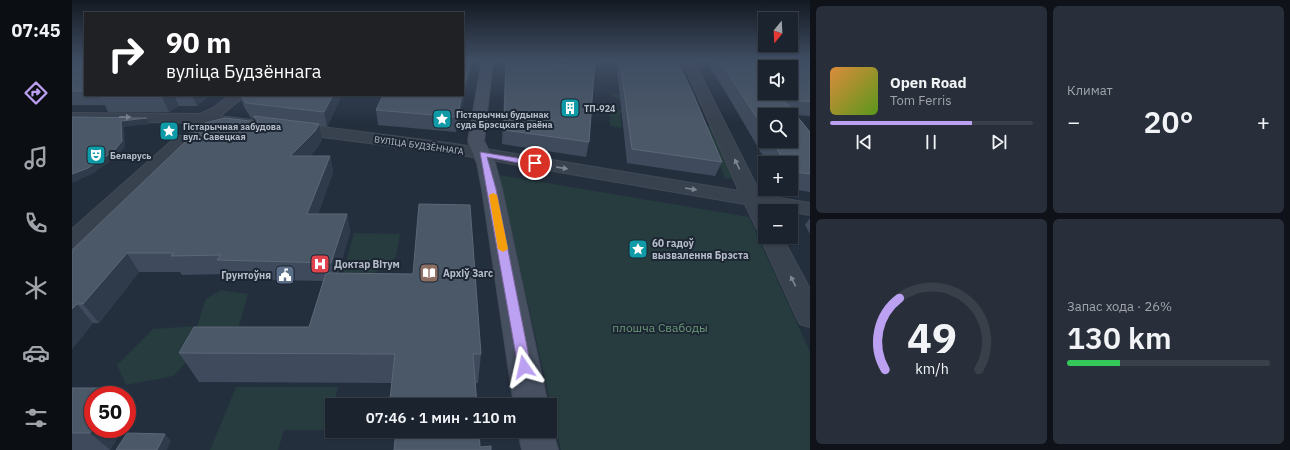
<!DOCTYPE html>
<html lang="ru">
<head>
<meta charset="utf-8">
<style>
	body { margin:0; font-family:"IBM Plex Sans",sans-serif; background:#282f3a; color:#f1f3f6; height:100vh; display:flex; flex-direction:column; font-size:15px; white-space:nowrap }
	* { box-sizing:border-box; margin:0 }
	p { font-size:13px; color:#a0a4aa }
	.icon { flex:none; width:22px; height:22px; fill:none; stroke:currentColor; stroke-width:2; stroke-linecap:round; stroke-linejoin:round }
	.map { position:relative; flex:1; overflow:hidden }
	.side { display:flex; flex-direction:column; gap:6px; padding:6px; background:#0f1319; width:480px }
	.side>* { flex:none }
	.banner { position:absolute; left:12px; top:12px; width:380px; height:84px; border-radius:0px; box-shadow:0 1px 3px #0004,0 0 0 1px #39404a; background:#202124; color:#fff; overflow:hidden }
	.needle { width:26px; rotate:198deg }
	.fabs { position:absolute; left:686px; top:12px; display:grid; gap:8px }
	.fabs a { display:grid; place-items:center; width:40px; height:40px; border-radius:0px; background:#1b232e; box-shadow:0 1px 3px #0004,0 0 0 1px #39404a; font-size:20px }
	.speed { position:absolute; left:12px; top:386px; display:flex; gap:8px; font-size:20px; font-weight:700; text-align:center }
	.speed>* { display:grid; place-content:center; width:52px; height:52px; border-radius:50%; background:#1b232e; box-shadow:0 1px 3px #0004,0 0 0 1px #39404a; line-height:1 }
	.speed .limit { border:6px solid #d22; background:#fff; color:#111 }
	.pin { position:absolute; display:grid; place-items:center; width:34px; height:34px; color:#fff; margin:-17px; border:2px solid #fff; border-radius:50%; box-shadow:0 1px 4px #0007 }
	.me { position:absolute; width:44px; margin:-22px; rotate:349deg; stroke-linejoin:round; filter:drop-shadow(0 0 3px #0008) }
	.turn { display:flex; align-items:center; gap:14px; height:84px; padding:0 16px; font-size:18px }
	.turn .icon { width:52px; height:52px; stroke-width:2.5 }
	.turn b { display:block; font-size:28px; line-height:34px }
	.big { font-size:30px; font-weight:600; line-height:1.1 }
	.side .tile { flex:1; display:flex; flex-direction:column; justify-content:center; gap:6px; min-width:0; padding:0 14px; border-radius:6px; background:#282f3a }
	.side .dial { align-items:center; gap:0 }
	.dial svg { height:104px; overflow:visible; fill:none; stroke:#39404a; stroke-width:7; stroke-linecap:round; text-anchor:middle }
	.dial text { fill:#f1f3f6; stroke:none }
	.song { display:flex; align-items:center; gap:12px }
	.cover { width:48px; height:48px; border-radius:6px; background:linear-gradient(135deg,hsl(30 70% 55%),hsl(90 70% 35%)) }
	.played { height:4px; border-radius:2px; background:linear-gradient(90deg,#bca0f2 70%,#39404a 70%) }
	.keys { display:flex; justify-content:space-around; direction:ltr }
	.heat { display:flex; justify-content:space-between; align-items:center; font-size:22px; direction:ltr }
	.charge { height:6px; border-radius:3px; background:linear-gradient(90deg,#34c759 26%,#39404a 0) }
	.side .tiles { flex:1; display:grid; gap:6px; grid-template-columns:repeat(2,1fr) }
	.trip { position:absolute; left:253px; top:398px; width:232px; height:40px; border-radius:0px; background:#1b232e; box-shadow:0 1px 3px #0004,0 0 0 1px #39404a; font-weight:600; line-height:40px; text-align:center }
	main { display:flex; flex:1; min-height:0 }
	.menu { display:flex; flex-direction:column; width:72px; justify-content:space-around; align-items:center; background:#0b0e12; color:#a0a4aa }
	.menu .icon { width:28px; height:28px }
	.menu .on { color:#bca0f2 }
	.menu b { font-size:18px; color:#f1f3f6 }
	.map>svg:first-child { display:block }
	.green { fill:#263c3f }
	.lines { fill:none; stroke-linecap:round; stroke-linejoin:round }
	.street-casing { stroke:#414a57; stroke-width:2 }
	.secondary-casing { stroke:#414a57; stroke-width:2 }
	.street { fill:#38414e; fill-rule:evenodd }
	.secondary { fill:#465061; fill-rule:evenodd }
	.wall { fill:#3f4b5c; fill-rule:evenodd }
	.shaded-wall { fill:#2f3b4b }
	.building { fill:#4b5868; stroke:#5c6777; fill-rule:evenodd }
	.oneway { fill:#7c8592 }
	.route { fill:#bca0f2; stroke:#7a689d }
	.slow { fill:#f59e0b }
	.labels { text-anchor:middle; dominant-baseline:central; stroke-width:4; stroke-linejoin:round; paint-order:stroke }
	.far-poi-label { font-size:9px; font-weight:bold; fill:#b4bcc9; stroke:#1d2633; text-anchor:start }
	.far-street-label { font-size:9px; fill:#b4bcc9; stroke:#1d2633 }
	.poi-label { font-size:10px; font-weight:bold; fill:#b4bcc9; stroke:#1d2633; text-anchor:start }
	.near-park-label { font-size:12px; fill:#6b9a76; stroke:#1d2633 }
</style>
</head>
<body>
<main>
<nav class="menu">
<b>07:45</b>
<svg class="icon on" aria-label="directions" viewBox="0 0 24 24"><path d="M12 3l9 9-9 9-9-9zM9 14v-3h6M13 9l2 2-2 2"/></svg>
<svg class="icon" aria-label="music" viewBox="0 0 24 24"><path d="M9 18V5l10-2v13"/><circle cx="6" cy="18" r="3"/><circle cx="16" cy="16" r="3"/></svg>
<svg class="icon" aria-label="phone" viewBox="0 0 24 24"><path d="M5 4h4l2 5-3 2q2 4 5 5l2-3 5 2v4C11 20 4 13 5 4z"/></svg>
<svg class="icon" aria-label="climate" viewBox="0 0 24 24"><path d="M12 3v18M4 7l16 10M4 17L20 7"/></svg>
<svg class="icon" aria-label="car" viewBox="0 0 24 24"><path d="M5 17H2v-5l4-1 3-4h7l3 4 3 1v5h-3M9 17h6M6 11h13"/><circle cx="7" cy="17" r="2"/><circle cx="17" cy="17" r="2"/></svg>
<svg class="icon" aria-label="filters" viewBox="0 0 24 24"><path d="M4 7h16M4 17h16"/><circle cx="9" cy="7" r="2"/><circle cx="15" cy="17" r="2"/></svg>
</nav>
<div class="map">
<svg width="738" height="450" viewBox="0 0 738 450">
	<rect width="100%" height="100%" fill="#242f3e"/>
	<g class="green">
		<polygon points="536,93 574,97 583,117 548,113 550,128 538,126 537,111 556,110 556,106"/>
		<polygon points="630,125 639,126 664,179 653,178"/>
		<polygon points="427,175 677,217 738,352 738,450 489,450"/>
		<polygon points="282,233 328,234 324,257 296,277 270,277"/>
		<polygon points="149,290 176,294 163,339 125,351 101,376 54,385 45,365 81,329 125,326 134,299"/>
		<polygon points="164,387 266,387 262,405 260,405 257,430 212,430 206,450 138,450"/>
	</g>
	<g class="lines">
		<defs>
			<g id="street">
				<polygon points="610,60 621,60 689,195 738,203 738,215 696,208 697,211 693,211 693,231 685,229 673,204 383,154 219,133 214,131 211,128 214,125 219,123 383,144 667,191"/>
				<path d="M158 95H174L148 116 180 120 183 123 180 126 175 128 147 125 149 128C142 137 126 141 116 143L8 247 0 250V229L104 137 119 133 132 126V123L0 121V113L128 114 141 108Z"/>
				<polygon points="693,231 693,237 710,237 738,289 738,327 728,324 724,316 688,237"/>
			</g>
			<g id="secondary">
				<polygon points="410,60 421,60 412,141 423,163 430,189 476,405 442,405 410,189 405,163 396,141"/>
				<polygon points="478,422 486,450 450,450 446,431 478,431"/>
			</g>
		</defs>
		<use href="#street" class="street-casing"/>
		<use href="#secondary" class="secondary-casing"/>
		<use href="#street" class="street"/>
		<use href="#secondary" class="secondary"/>
	</g>
	<g class="wall">
		<polygon points="0,60 13,60 13,95 138,95 125,106 107,106 97,112 36,112 33,105 0,105"/>
		<polygon points="391,60 401,60 384,132 306,125 304,110"/>
		<polygon points="432,60 463,60 463,62 517,142 514,157 430,144 433,72"/>
		<polygon points="544,60 605,60 650,162 643,176 555,163"/>
		<path d="M633 60H738V116L724 115 738 132V192L719 189V163H695L653 91ZM693 115 719 141H693Z"/>
		<polygon points="168,95 270,95 255,127 247,126 250,139 246,147 238,156 258,156 261,172 246,214 275,214 278,232 266,273 409,354 406,383 403,383 405,405 319,405 318,399 320,383 127,382 107,353 237,327 251,281 154,279 152,274 110,275 108,272 67,272 27,323 21,323 0,349 0,250 184,122 183,119 179,118 172,107"/>
		<polygon points="738,218 738,234 733,225"/>
		<polygon points="0,388 21,429 51,429 38,450 0,450"/>
	</g>
	<g class="shaded-wall">
		<polygon points="399,60 401,60 384,132 385,117 390,95 391,95 391,91"/>
		<polygon points="94,95 102,95 107,106 97,112 90,97"/>
		<polygon points="120,95 138,95 125,106"/>
		<polygon points="261,95 270,95 255,127 252,112"/>
		<polygon points="75,118 78,124 52,127 53,147 45,157 20,174 0,183 0,174 49,121"/>
		<polygon points="247,124 250,139 246,147 222,173 218,156"/>
		<polygon points="258,156 261,172 240,232 235,214"/>
		<polygon points="275,214 278,232 263,281 259,263"/>
		<polygon points="55,253 67,272 27,323 11,304"/>
		<polygon points="5,304 21,323 0,349 0,309"/>
		<polygon points="47,388 54,395 43,395"/>
		<polygon points="55,396 65,406 55,422"/>
		<polygon points="21,428 21,429 51,429 38,450 18,433"/>
		<polygon points="93,434 99,441 95,450 85,450"/>
	</g>
	<g class="building">
		<rect x="0" y="60" width="13" height="31"/>
		<polygon points="391,60 399,60 391,91"/>
		<polygon points="434,60 462,60 462,62 499,65 500,60 523,60 517,142 432,130"/>
		<polygon points="548,60 605,60 622,96 650,162 560,149"/>
		<path d="M646 60H738V102L711 99 738 132V174L724 172 719 169V163H714L700 141H719V115H693V130L659 78ZM693 67H719V93H693Z"/>
		<polygon points="35,95 94,95 90,97 28,97"/>
		<polygon points="169,95 261,95 252,112 174,103"/>
		<polygon points="311,95 390,95 385,117 304,110"/>
		<polygon points="182,116 247,124 243,131 218,156 258,156 235,214 275,214 259,263 145,260 149,255 99,256 102,253 55,253 11,304 5,304 0,309 0,250 133,123 153,118 186,122"/>
		<polygon points="0,117 75,118 49,121 50,141 42,151 16,168 0,174"/>
		<polygon points="347,204 398,205 409,354 401,354 405,405 326,405 326,399 318,399 323,354 107,353 122,327 237,327 254,273 341,274"/>
		<polygon points="0,388 47,388 43,395 21,395 21,428 18,433 0,433"/>
		<polygon points="324,431 407,431 408,447 419,446 419,450 322,450"/>
		<polygon points="55,433 93,434 85,450 44,450"/>
	</g>
	<defs><path id="oneway-solid" d="M-6-.8H1V-3.2L6.5 0L1 3.2V.8H-6Z"/></defs>
	<g class="oneway">
		<use href="#oneway-solid" transform="translate(53 117)"/>
		<use href="#oneway-solid" transform="translate(665 164) rotate(-116)"/>
		<use href="#oneway-solid" transform="translate(490 168) rotate(9)"/>
		<use href="#oneway-solid" transform="translate(619 189) rotate(9)"/>
		<use href="#oneway-solid" transform="translate(721 281) rotate(-116)"/>
	</g>
	<linearGradient id="sky" x2="0" y2="1"><stop stop-color="#141a22"/><stop offset="0.49" stop-color="#3f4d63"/><stop offset="1" stop-color="#3f4d63" stop-opacity="0"/></linearGradient>
	<rect width="738" height="123" fill="url(#sky)"/>
	<polygon class="route" points="408,152 463,161 467,163 463,166 415,157 424,189 459,367 457,371 452,373 448,371 446,367"/>
	<polygon class="slow" points="421,193 425,195 436,249 431,252 426,249 417,195"/>
	<defs>
		<symbol id="building-square" viewBox="-11 -11 22 22"><rect x="-9" y="-9" width="18" height="18" rx="4" fill="#0f9aa8" stroke="#1d2633"/><path d="M-4-6H4V6H1V3H-1V6H-4ZM-2.5-4.3h1.7v1.8h-1.7ZM.8-4.3h1.7v1.8H.8ZM-2.5-1h1.7V.8h-1.7ZM.8-1h1.7V.8H.8Z" fill="#fff"/></symbol>
		<symbol id="sight-square" viewBox="-11 -11 22 22"><rect x="-9" y="-9" width="18" height="18" rx="4" fill="#0f9aa8" stroke="#1d2633"/><path d="M0-6L1.8-2.2L6-1.7L2.9 1.2L3.7 5.4L0 3.3L-3.7 5.4L-2.9 1.2L-6-1.7L-1.8-2.2Z" fill="#fff"/></symbol>
		<symbol id="theatre-square" viewBox="-11 -11 22 22"><rect x="-9" y="-9" width="18" height="18" rx="4" fill="#0f9aa8" stroke="#1d2633"/><path d="M-5-5.5Q0-4 5-5.5V0Q5 5 0 6Q-5 5-5 0ZM-3.3-2.5H-1v1.5H-3.3ZM1-2.5H3.3v1.5H1ZM-2.8 1Q0 5.5 2.8 1Z" fill="#fff"/></symbol>
		<symbol id="hospital-square" viewBox="-11 -11 22 22"><rect x="-9" y="-9" width="18" height="18" rx="4" fill="#e0444e" stroke="#1d2633"/><path d="M-5-5h3v3.5h4V-5h3V5h-3V1.5h-4V5h-3Z" fill="#fff"/></symbol>
		<symbol id="library-square" viewBox="-11 -11 22 22"><rect x="-9" y="-9" width="18" height="18" rx="4" fill="#8d6e63" stroke="#1d2633"/><path d="M-6-4Q-3-5.5-.7-3.5V5Q-3 3-6 4ZM6-4Q3-5.5 .7-3.5V5Q3 3 6 4Z" fill="#fff"/></symbol>
		<symbol id="civic-square" viewBox="-11 -11 22 22"><rect x="-9" y="-9" width="18" height="18" rx="4" fill="#5c6f8a" stroke="#1d2633"/><path d="M-.6-6.5H3V-4.5H.6V-3L4-1V1h2V6H-6V1h2V-1L-.6-3ZM-1.2 2.5V6h2.4V2.5Z" fill="#fff"/></symbol>
	</defs>
	<g fill-rule="evenodd">
		<use href="#building-square" x="487" y="97" width="22" height="22"/>
		<use href="#sight-square" x="359" y="108" width="22" height="22"/>
		<use href="#sight-square" x="86" y="120" width="22" height="22"/>
		<use href="#theatre-square" x="13" y="144" width="22" height="22"/>
		<use href="#sight-square" x="555" y="238" width="22" height="22"/>
		<use href="#hospital-square" x="237" y="253" width="22" height="22"/>
		<use href="#library-square" x="346" y="262" width="22" height="22"/>
		<use href="#civic-square" x="202" y="264" width="22" height="22"/>
	</g>
	<g class="labels">
		<g class="far-poi-label">
			<text x="512" y="108">ТП-924</text>
			<text x="384" y="114">Гістарычны будынак<tspan x="384" dy="10">суда Брэсцкага раёна</tspan></text>
			<text x="111" y="126">Гістарычная забудова<tspan x="111" dy="10">вул. Савецкая</tspan></text>
			<text x="38" y="155">Беларусь</text>
		</g>
		<g class="far-street-label">
			<text transform="translate(347 145) rotate(8)">ВУЛІЦА БУДЗЁННАГА</text>
		</g>
		<g class="poi-label">
			<text x="580" y="243">60 гадоў<tspan x="580" dy="12">вызвалення Брэста</tspan></text>
			<text x="262" y="264">Доктар Вітум</text>
			<text x="371" y="273">Архіў Загс</text>
			<text x="199" y="275" text-anchor="end">Грунтоўня</text>
		</g>
		<g class="near-park-label">
			<text x="588" y="327">плошча Свабоды</text>
		</g>
	</g>
</svg>
<div class="fabs">
<a><svg class="needle" viewBox="-14 -14 28 28"><path d="M0-13l5 13h-10z" fill="#e53935"/><path d="M0 13l5-13h-10z" fill="#a0a4aa"/></svg></a>
<a><svg class="icon" aria-label="sound" viewBox="0 0 24 24"><path d="M4 9h4l5-4v14l-5-4H4zM17 9q2 3 0 6"/></svg></a>
<a><svg class="icon" aria-label="search" viewBox="0 0 24 24"><circle cx="10" cy="10" r="6"/><path d="M15 15l6 6"/></svg></a>
<a>+</a>
<a>−</a>
</div>
<div class="speed"><div class="limit">50</div></div>
<div class="pin" style="left:463px;top:163px;background:#d93025"><svg class="icon" aria-label="arrive" viewBox="0 0 24 24"><path d="M6 21V4h12l-3 4 3 4H6"/></svg></div>
<svg class="me" style="left:452px;top:367px" viewBox="-20 -20 40 40"><path d="M0-17L14 15 0 8-14 15z" fill="#bca0f2" stroke="#fff" stroke-width="4"/></svg>
<div class="trip">07:46 · 1 мин · 110 m</div>
<div class="banner">
<div class="turn"><svg class="icon" aria-label="right" viewBox="0 0 24 24"><path d="M7 20v-9h11M14 6l5 5-5 5"/></svg><div><b>90 m</b>вуліца Будзённага</div></div>
</div>
</div>
<section class="side">
<div class="tiles">
<div class="tile">
<div class="song"><i class="cover"></i><div><b>Open Road</b><p>Tom Ferris</p></div></div>
<div class="played"></div>
<div class="keys"><svg class="icon" aria-label="previous" viewBox="0 0 24 24"><path d="M18 5L8 12l10 7zM5 5v14"/></svg><svg class="icon" aria-label="pause" viewBox="0 0 24 24"><path d="M8 5v14M16 5v14"/></svg><svg class="icon" aria-label="next" viewBox="0 0 24 24"><path d="M6 5l10 7-10 7zM19 5v14"/></svg></div>
</div>
<div class="tile"><p>Климат</p>
<div class="heat"><a>−</a><b class="big">20°</b><a>+</a></div>
</div>
<div class="tile dial"><svg viewBox="0 0 100 80">
<path d="M14 69A42 42 0 1 1 86 69"/>
<path d="M14 69A42 42 0 0 1 25 14" stroke="#bca0f2"/>
<text x="50" y="56" font-size="32" font-weight="700">49</text>
<text x="50" y="72" font-size="11">km/h</text>
</svg></div>
<div class="tile"><p>Запас хода · 26%</p><b class="big">130 km</b><div class="charge"></div></div>
</div>
</section>
</main>
</body>
</html>
